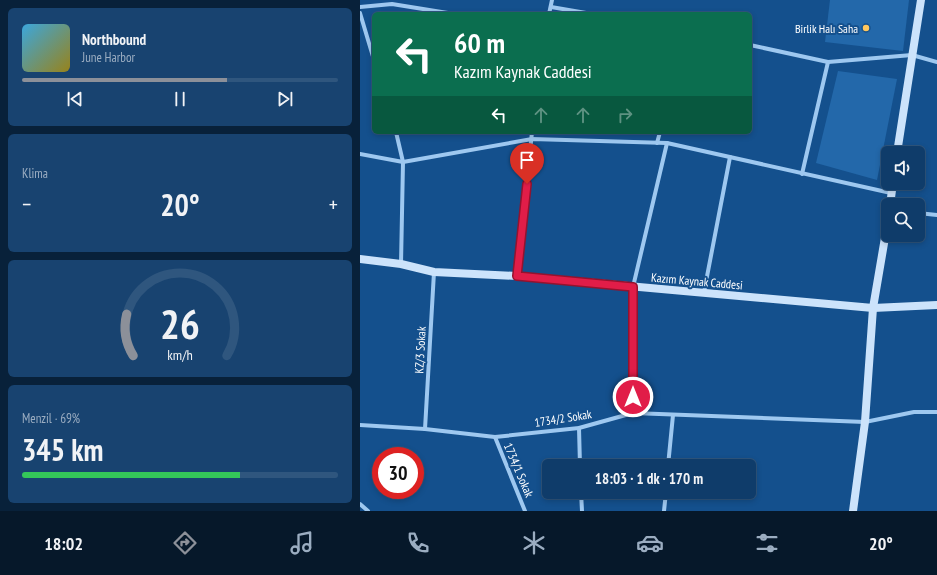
<!DOCTYPE html>
<html lang="tr">
<head>
<meta charset="utf-8">
<style>
	body { margin:0; font-family:"PT Sans Narrow",sans-serif; background:#184370; color:#f1f3f6; height:100vh; display:flex; flex-direction:column; font-size:15px; white-space:nowrap }
	* { box-sizing:border-box; margin:0 }
	p { font-size:13px; color:#9badc1 }
	.icon { flex:none; width:22px; height:22px; fill:none; stroke:currentColor; stroke-width:2; stroke-linecap:round; stroke-linejoin:round }
	.map { position:relative; flex:1; overflow:hidden }
	.details { display:flex; flex-direction:column; gap:8px; padding:8px; background:#08213a; width:360px }
	.details>* { flex:none }
	.hud { position:absolute; left:12px; top:12px; width:380px; height:122px; border-radius:6px; box-shadow:0 2px 6px #0003,0 0 0 1px #2f567e; background:#0b6e4f; color:#fff; overflow:hidden }
	.fabs { position:absolute; left:521px; top:146px; display:grid; gap:8px }
	.fabs a { display:grid; place-items:center; width:44px; height:44px; border-radius:6px; background:#0f3c6a; box-shadow:0 2px 6px #0003,0 0 0 1px #2f567e; font-size:20px }
	.speed { position:absolute; left:12px; top:447px; display:flex; gap:8px; font-size:20px; font-weight:700; text-align:center }
	.speed>* { display:grid; place-content:center; width:52px; height:52px; border-radius:50%; background:#0f3c6a; box-shadow:0 2px 6px #0003,0 0 0 1px #2f567e; line-height:1 }
	.speed .limit { border:6px solid #d22; background:#fff; color:#111 }
	.pin { position:absolute; display:grid; place-items:center; width:34px; height:34px; color:#fff; margin:-41px -17px; border-radius:50% 50% 50% 0; rotate:-45deg; box-shadow:0 0 4px #0007 }
	.pin .icon { rotate:45deg }
	.me { position:absolute; width:44px; margin:-22px; rotate:0deg; stroke-linejoin:round; filter:drop-shadow(0 0 3px #0008) }
	.turn { display:flex; align-items:center; gap:14px; height:84px; padding:0 16px; font-size:18px }
	.turn .icon { width:52px; height:52px; stroke-width:2.5 }
	.turn b { display:block; font-size:28px; line-height:34px }
	.lanes { display:flex; align-items:center; height:38px; padding:0 16px; background:#0003; justify-content:center; gap:20px; direction:ltr }
	.lanes .off { opacity:.35 }
	.big { font-size:30px; font-weight:700; line-height:1.1 }
	.details .card { flex:1; display:flex; flex-direction:column; justify-content:center; gap:6px; min-width:0; padding:0 14px; border-radius:6px; background:#184370 }
	.details .dial { align-items:center; gap:0 }
	.dial svg { height:104px; overflow:visible; fill:none; stroke:#2f567e; stroke-width:7; stroke-linecap:round; text-anchor:middle }
	.dial text { fill:#f1f3f6; stroke:none }
	.song { display:flex; align-items:center; gap:12px }
	.cover { width:48px; height:48px; border-radius:6px; background:linear-gradient(135deg,hsl(200 70% 55%),hsl(50 70% 35%)) }
	.played { height:4px; border-radius:2px; background:linear-gradient(90deg,#8c9099 65%,#2f567e 65%) }
	.keys { display:flex; justify-content:space-around; direction:ltr }
	.heat { display:flex; justify-content:space-between; align-items:center; font-size:22px; direction:ltr }
	.charge { height:6px; border-radius:3px; background:linear-gradient(90deg,#34c759 69%,#2f567e 0) }
	.trip { position:absolute; left:182px; top:459px; width:214px; height:40px; border-radius:6px; background:#0f3c6a; box-shadow:0 2px 6px #0003,0 0 0 1px #2f567e; font-weight:700; line-height:40px; text-align:center }
	.tab-bar { display:flex; height:64px; justify-content:space-around; align-items:center; background:#06182a; color:#9badc1 }
	.tab-bar .icon { width:28px; height:28px }
	.tab-bar .active { color:#8c9099 }
	.tab-bar b { font-size:18px; color:#f1f3f6 }
	main { display:flex; flex:1; min-height:0 }
	.map>svg:first-child { display:block }
	.green { fill:#2368aa }
	.lines { fill:none; stroke-linecap:round; stroke-linejoin:round }
	.street { stroke:#9ec8f0; stroke-width:4 }
	.secondary { stroke:#cce3fb; stroke-width:8 }
	.route-casing { stroke:#92132f; stroke-width:10 }
	.route { stroke:#e11d48; stroke-width:7 }
	.poi-dot { fill:#ffc75d; stroke:#14508d; stroke-width:1.5 }
	.labels { text-anchor:middle; dominant-baseline:central; stroke-width:4; stroke-linejoin:round; paint-order:stroke }
	.poi-label { font-size:12px; fill:#fff; stroke:#14508d; text-anchor:end }
	.street-label { font-size:12px; fill:#fff; stroke:#14508d }
</style>
</head>
<body>
<main>
<section class="details">
<div class="card">
<div class="song"><i class="cover"></i><div><b>Northbound</b><p>June Harbor</p></div></div>
<div class="played"></div>
<div class="keys"><svg class="icon" aria-label="previous" viewBox="0 0 24 24"><path d="M18 5L8 12l10 7zM5 5v14"/></svg><svg class="icon" aria-label="pause" viewBox="0 0 24 24"><path d="M8 5v14M16 5v14"/></svg><svg class="icon" aria-label="next" viewBox="0 0 24 24"><path d="M6 5l10 7-10 7zM19 5v14"/></svg></div>
</div>
<div class="card"><p>Klima</p>
<div class="heat"><a>−</a><b class="big">20°</b><a>+</a></div>
</div>
<div class="card dial"><svg viewBox="0 0 100 80">
<path d="M14 69A42 42 0 1 1 86 69"/>
<path d="M14 69A42 42 0 0 1 9 37" stroke="#8c9099"/>
<text x="50" y="56" font-size="32" font-weight="700">26</text>
<text x="50" y="72" font-size="11">km/h</text>
</svg></div>
<div class="card"><p>Menzil · 69%</p><b class="big">345 km</b><div class="charge"></div></div>
</section>
<div class="map">
<svg width="577" height="511" viewBox="0 0 577 511">
	<rect width="100%" height="100%" fill="#14508d"/>
	<g class="green">
		<polygon points="470,0 549,0 543,51 465,42"/>
		<polygon points="478,71 537,79 517,180 456,163"/>
	</g>
	<g class="lines">
		<g class="street">
			<polyline points="0,7 32,4 94,14"/>
			<polyline points="191,7 232,14"/>
			<polyline points="0,13 14,60"/>
			<polyline points="189,14 192,0"/>
			<polyline points="390,45 468,62 552,55 577,62"/>
			<polyline points="36,132 43,162 41,264"/>
			<polyline points="297,143 300,132"/>
			<polyline points="0,154 43,162 172,139 307,143 531,193"/>
			<polyline points="442,174 468,62"/>
			<polyline points="558,213 577,215"/>
			<polyline points="157,276 172,132"/>
			<polyline points="344,292 370,157"/>
			<polyline points="273,413 273,287 307,143"/>
			<polyline points="0,425 65,429 135,437 219,428 273,413 505,422 554,412 577,412"/>
			<polyline points="219,428 220,466"/>
			<polyline points="65,429 74,272"/>
			<polyline points="135,437 165,511"/>
			<polyline points="308,466 313,415"/>
			<polyline points="221,492 222,511"/>
			<polyline points="0,504 8,511"/>
			<polyline points="304,511 306,492"/>
		</g>
		<g class="secondary">
			<polyline points="537,153 561,0"/>
			<polyline points="530,205 533,183"/>
			<polyline points="0,259 41,264 74,272 157,276 513,308 577,305"/>
			<polyline points="493,511 505,422 513,308 528,220"/>
		</g>
	</g>
	<g class="lines">
		<defs>
			<polyline id="route" points="167,184 157,276 273,287 273,397"/>
		</defs>
		<use href="#route" class="route-casing"/>
		<use href="#route" class="route"/>
	</g>
	<circle class="poi-dot" cx="506" cy="28" r="4"/>
	<g class="labels">
		<g class="poi-label">
			<text x="498" y="28">Birlik Halı Saha</text>
		</g>
		<g class="street-label">
			<text transform="translate(337 281) rotate(5)">Kazım Kaynak Caddesi</text>
			<text transform="translate(60 350) rotate(-87)">KZ/3 Sokak</text>
			<text transform="translate(203 418) rotate(-9)">1734/2 Sokak</text>
			<text transform="translate(159 470) rotate(67)">1734/1 Sokak</text>
		</g>
	</g>
</svg>
<div class="fabs">
<a><svg class="icon" aria-label="sound" viewBox="0 0 24 24"><path d="M4 9h4l5-4v14l-5-4H4zM17 9q2 3 0 6"/></svg></a>
<a><svg class="icon" aria-label="search" viewBox="0 0 24 24"><circle cx="10" cy="10" r="6"/><path d="M15 15l6 6"/></svg></a>
</div>
<div class="speed"><div class="limit">30</div></div>
<div class="pin" style="left:167px;top:184px;background:#d93025"><svg class="icon" aria-label="arrive" viewBox="0 0 24 24"><path d="M6 21V4h12l-3 4 3 4H6"/></svg></div>
<svg class="me" style="left:273px;top:397px" viewBox="-20 -20 40 40"><circle r="17" fill="#e11d48" stroke="#fff" stroke-width="3"/><path d="M0-11L8 9 0 5-8 9z" fill="#fff"/></svg>
<div class="trip">18:03 · 1 dk · 170 m</div>
<div class="hud">
<div class="turn"><svg class="icon" aria-label="left" viewBox="0 0 24 24"><path d="M17 20v-9H6M10 6l-5 5 5 5"/></svg><div><b>60 m</b>Kazım Kaynak Caddesi</div></div>
<div class="lanes"><svg class="icon" aria-label="left" viewBox="0 0 24 24"><path d="M17 20v-9H6M10 6l-5 5 5 5"/></svg><svg class="icon off" aria-label="ahead" viewBox="0 0 24 24"><path d="M12 20V5M6 11l6-6 6 6"/></svg><svg class="icon off" aria-label="ahead" viewBox="0 0 24 24"><path d="M12 20V5M6 11l6-6 6 6"/></svg><svg class="icon off" aria-label="right" viewBox="0 0 24 24"><path d="M7 20v-9h11M14 6l5 5-5 5"/></svg></div>
</div>
</div>
</main>
<nav class="tab-bar">
<b>18:02</b>
<svg class="icon active" aria-label="directions" viewBox="0 0 24 24"><path d="M12 3l9 9-9 9-9-9zM9 14v-3h6M13 9l2 2-2 2"/></svg>
<svg class="icon" aria-label="music" viewBox="0 0 24 24"><path d="M9 18V5l10-2v13"/><circle cx="6" cy="18" r="3"/><circle cx="16" cy="16" r="3"/></svg>
<svg class="icon" aria-label="phone" viewBox="0 0 24 24"><path d="M5 4h4l2 5-3 2q2 4 5 5l2-3 5 2v4C11 20 4 13 5 4z"/></svg>
<svg class="icon" aria-label="climate" viewBox="0 0 24 24"><path d="M12 3v18M4 7l16 10M4 17L20 7"/></svg>
<svg class="icon" aria-label="car" viewBox="0 0 24 24"><path d="M5 17H2v-5l4-1 3-4h7l3 4 3 1v5h-3M9 17h6M6 11h13"/><circle cx="7" cy="17" r="2"/><circle cx="17" cy="17" r="2"/></svg>
<svg class="icon" aria-label="filters" viewBox="0 0 24 24"><path d="M4 7h16M4 17h16"/><circle cx="9" cy="7" r="2"/><circle cx="15" cy="17" r="2"/></svg>
<b>20°</b>
</nav>
</body>
</html>
